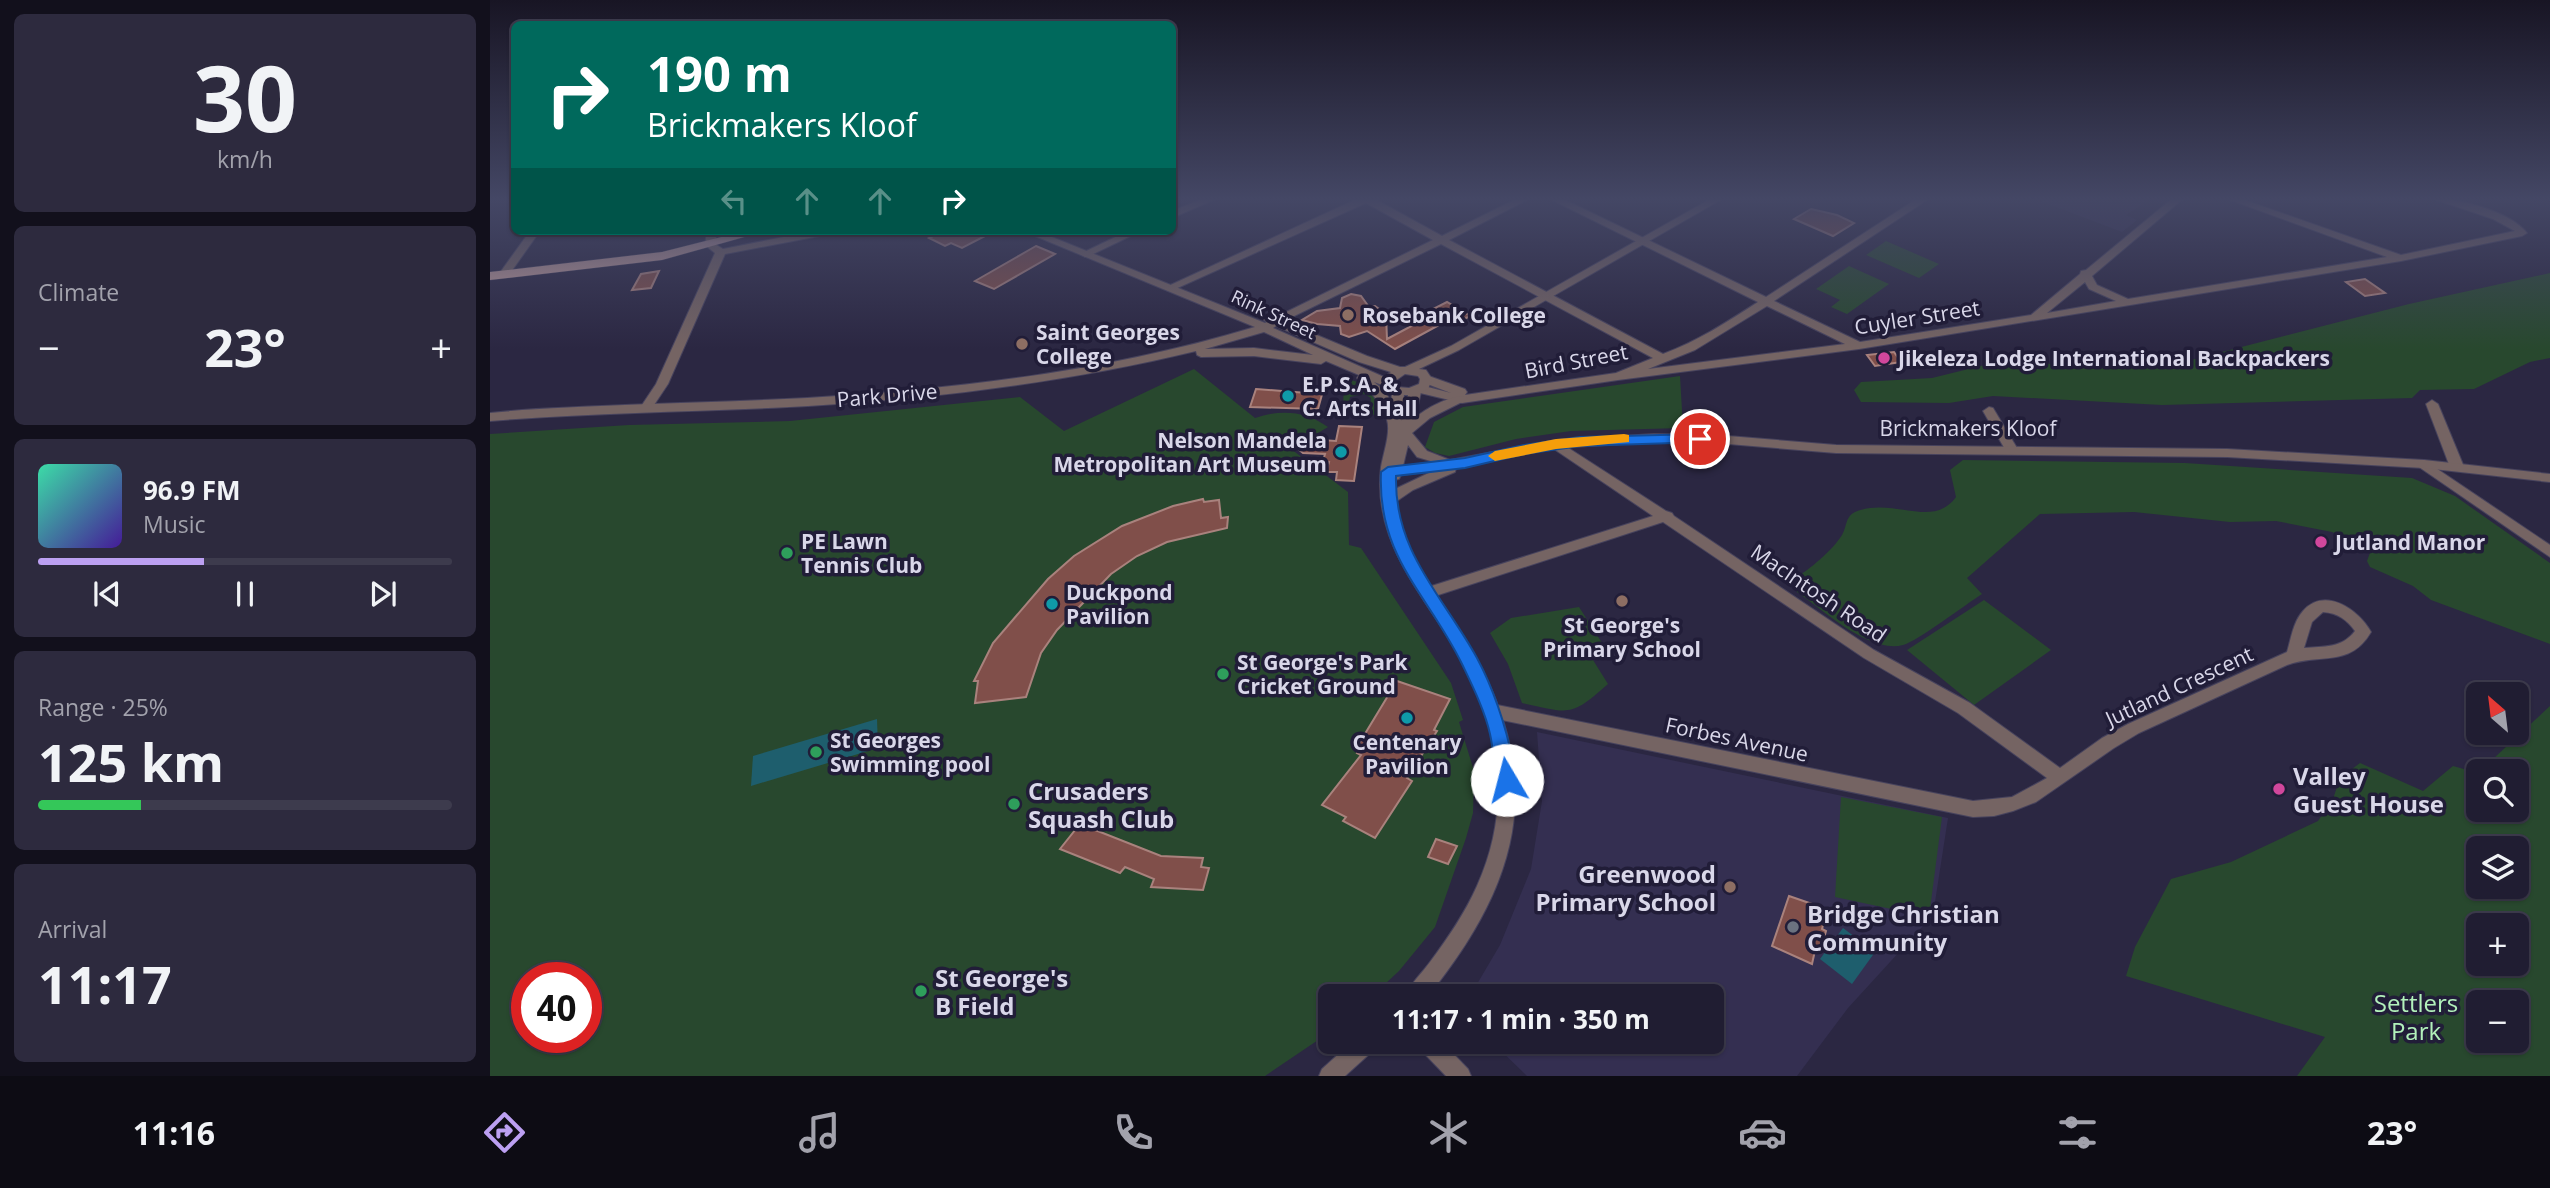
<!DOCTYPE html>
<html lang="en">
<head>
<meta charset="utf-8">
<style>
	body { margin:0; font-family:"Open Sans",sans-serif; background:#2d2a3e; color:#f1f3f6; height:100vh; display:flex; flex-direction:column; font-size:26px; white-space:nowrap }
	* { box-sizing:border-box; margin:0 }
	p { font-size:23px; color:#a2a2ac }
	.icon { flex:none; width:38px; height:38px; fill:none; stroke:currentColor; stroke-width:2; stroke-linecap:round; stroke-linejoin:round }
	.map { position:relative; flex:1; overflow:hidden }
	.details { display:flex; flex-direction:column; gap:14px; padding:14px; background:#12101c; width:490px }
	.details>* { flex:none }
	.top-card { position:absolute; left:21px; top:21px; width:665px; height:214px; border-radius:10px; box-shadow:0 2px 5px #0004,0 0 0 2px #3d3b4d; background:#00695c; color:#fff; overflow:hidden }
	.needle { width:46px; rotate:332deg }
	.buttons { position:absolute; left:1976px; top:682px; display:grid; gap:14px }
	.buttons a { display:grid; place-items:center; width:63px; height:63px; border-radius:10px; background:#201d32; box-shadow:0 2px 5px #0004,0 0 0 2px #3d3b4d; font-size:35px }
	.speed { position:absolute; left:21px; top:962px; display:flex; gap:14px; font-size:35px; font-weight:700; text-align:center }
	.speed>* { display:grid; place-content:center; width:91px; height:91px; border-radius:50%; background:#201d32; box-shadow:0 2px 5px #0004,0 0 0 2px #3d3b4d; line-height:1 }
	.speed .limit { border:10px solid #d22; background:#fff; color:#111 }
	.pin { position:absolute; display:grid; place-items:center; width:60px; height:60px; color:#fff; margin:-30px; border:4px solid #fff; border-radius:50%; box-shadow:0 2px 7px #0007 }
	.me { position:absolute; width:77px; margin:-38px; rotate:352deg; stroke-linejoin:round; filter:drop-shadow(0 0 5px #0008) }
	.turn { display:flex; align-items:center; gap:24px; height:147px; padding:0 21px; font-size:32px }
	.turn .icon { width:91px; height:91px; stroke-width:2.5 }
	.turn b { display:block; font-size:49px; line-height:60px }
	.lanes { display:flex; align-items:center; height:66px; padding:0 21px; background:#0003; justify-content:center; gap:35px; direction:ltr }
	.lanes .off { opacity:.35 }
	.big { font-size:52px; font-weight:700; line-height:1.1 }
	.details .tile { flex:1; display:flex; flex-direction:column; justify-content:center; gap:10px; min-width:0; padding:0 24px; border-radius:10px; background:#2d2a3e }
	.details .dial { align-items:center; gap:0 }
	.dial b { font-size:91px; line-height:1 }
	.song { display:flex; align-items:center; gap:21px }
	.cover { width:84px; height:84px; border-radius:10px; background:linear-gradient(135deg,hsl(160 70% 55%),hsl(260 70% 35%)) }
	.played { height:7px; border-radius:4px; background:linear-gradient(90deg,#bca0f2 40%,#3d3b4d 40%) }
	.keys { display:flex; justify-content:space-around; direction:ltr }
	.heat { display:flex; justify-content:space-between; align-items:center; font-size:38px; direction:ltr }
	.charge { height:10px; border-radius:5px; background:linear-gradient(90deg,#34c759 25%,#3d3b4d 0) }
	.trip { position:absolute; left:828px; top:984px; width:406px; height:70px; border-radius:10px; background:#201d32; box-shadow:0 2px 5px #0004,0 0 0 2px #3d3b4d; font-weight:700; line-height:70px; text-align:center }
	.tab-bar { display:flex; height:112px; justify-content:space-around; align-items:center; background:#0d0c14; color:#a2a2ac }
	.tab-bar .icon { width:49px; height:49px }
	.tab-bar .current { color:#bca0f2 }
	.tab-bar b { font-size:32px; color:#f1f3f6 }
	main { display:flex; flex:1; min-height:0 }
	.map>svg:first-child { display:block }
	.built { fill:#342f51 }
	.green { fill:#28482e; fill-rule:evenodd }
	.water { fill:#1e5e6d }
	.building { fill:#804f4a; stroke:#a9827d; stroke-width:2 }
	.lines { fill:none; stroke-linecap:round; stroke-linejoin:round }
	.minor-casing { stroke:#47435d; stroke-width:2 }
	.tertiary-casing { stroke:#47435d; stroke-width:2 }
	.primary-casing { stroke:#47435d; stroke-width:1 }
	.minor { fill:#756463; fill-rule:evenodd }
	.tertiary { fill:#756463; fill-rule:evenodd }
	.primary { fill:#bf9c9a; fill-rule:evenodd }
	.route { fill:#1a73e8; stroke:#114b97; stroke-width:2 }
	.slow { fill:#f59e0b }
	.education-dot { fill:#8d6e63; stroke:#211d38; stroke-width:2.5 }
	.hotel-dot { fill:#d1479c; stroke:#211d38; stroke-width:2.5 }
	.culture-dot { fill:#0f9aa8; stroke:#211d38; stroke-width:2.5 }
	.leisure-dot { fill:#2e9e5b; stroke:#211d38; stroke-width:2.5 }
	.worship-dot { fill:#6b7280; stroke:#211d38; stroke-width:2.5 }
	.labels { text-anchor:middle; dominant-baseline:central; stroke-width:7; stroke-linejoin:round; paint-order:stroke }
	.far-street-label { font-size:18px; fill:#d9d7e9; stroke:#211d38 }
	.poi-label { font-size:21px; font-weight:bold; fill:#d9d7e9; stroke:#211d38; text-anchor:start }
	.street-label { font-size:21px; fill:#d9d7e9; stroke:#211d38 }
	.near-poi-label { font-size:24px; font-weight:bold; fill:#d9d7e9; stroke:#211d38; text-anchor:start }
	.near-park-label { font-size:24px; fill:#b2f1bb; stroke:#211d38 }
</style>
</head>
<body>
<main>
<section class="details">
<div class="tile dial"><b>30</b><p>km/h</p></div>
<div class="tile"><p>Climate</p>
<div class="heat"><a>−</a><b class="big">23°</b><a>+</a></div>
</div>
<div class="tile">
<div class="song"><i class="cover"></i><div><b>96.9 FM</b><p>Music</p></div></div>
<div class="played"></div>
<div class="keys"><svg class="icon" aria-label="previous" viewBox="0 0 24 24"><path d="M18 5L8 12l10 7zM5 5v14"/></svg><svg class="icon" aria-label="pause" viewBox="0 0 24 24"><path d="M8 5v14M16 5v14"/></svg><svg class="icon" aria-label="next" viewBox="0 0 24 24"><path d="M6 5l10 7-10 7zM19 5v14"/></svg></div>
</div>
<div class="tile"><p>Range · 25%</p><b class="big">125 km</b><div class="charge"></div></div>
<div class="tile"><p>Arrival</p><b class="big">11:17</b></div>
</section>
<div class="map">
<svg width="2060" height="1076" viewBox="0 0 2060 1076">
	<rect width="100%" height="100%" fill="#2b2742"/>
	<g class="built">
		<polygon points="1542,198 1673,198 1668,202 1660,199 1636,215 1647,220 1632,232"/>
		<polygon points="1047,732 1458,818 1443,915 1358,1008 1307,1076 1037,1076 1001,1041 1222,1041 1222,996 980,996 1010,945 1041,869 1052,801"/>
	</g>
	<g class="green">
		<polygon points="1396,241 1449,264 1429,278 1376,255"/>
		<polygon points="1359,266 1399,284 1357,314 1341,307 1350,300 1326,289"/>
		<polygon points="2060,273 2060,358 2040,362 1984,389 1930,390 1922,398 1672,405 1503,396 1459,403 1371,402 1364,390 1371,382 1442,378 1519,359 1577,366 1697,361 1919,304"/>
		<path d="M704 369 765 418C791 409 816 411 838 427L801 449 858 492 859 545 871 548 961 683 973 720 969 722 984 771 983 813 976 838 945 927 909 971 882 996H840V1032L775 1076H0V434L139 425 300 421 530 397 574 431ZM37 978H96V1038H37Z"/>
		<polygon points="1190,376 1193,428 1081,431 1026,439 959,456 945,453 935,447 944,422 973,407"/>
		<path d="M854 379C873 380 893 396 892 416L856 410 880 405 881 398 874 394 860 397 858 406 853 408Z"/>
		<path d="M1473 460 1695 463 1922 478 1965 496 2060 563V644L1941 600 1923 586 1880 567 1877 561 1881 550 1842 532 1786 521 1740 522 1644 512 1550 514 1477 578 1492 594C1476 604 1428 641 1413 645 1380 654 1333 610 1307 592L1304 579C1320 569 1342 551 1352 535 1357 527 1355 517 1365 512 1403 496 1442 530 1466 497L1460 470Z"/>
		<polygon points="1494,600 1561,650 1484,705 1417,650"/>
		<path d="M1089 607 1114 646 1098 652 1118 684C1080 718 1080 713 1032 703L1018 664 1000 633 1021 618Z"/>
		<path d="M2060 706V1076H1807L1835 1037 1636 976 1645 947 1681 879 1741 862 1828 821 1843 799 1850 778 1870 763 1933 791 1963 766 1988 773V810H2026V772H1989ZM1988 849H2026V887H1988ZM1988 926H2026V964H1988ZM1988 1003H2026V1041H1988Z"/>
		<polygon points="1351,797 1452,817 1439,917 1345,897"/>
	</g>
	<g class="water">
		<polygon points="387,719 388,748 261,786 263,756"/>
		<polygon points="1353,928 1385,952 1362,984 1330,959"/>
	</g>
	<g class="building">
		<polygon points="1321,209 1347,215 1364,223 1343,236 1304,219"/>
		<polygon points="454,231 484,231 495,236 472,248 461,243 455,246 439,238"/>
		<polygon points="546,246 565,254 504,289 485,281"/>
		<polygon points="169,271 161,288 142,290 151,274"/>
		<polygon points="1875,279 1895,293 1875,296 1856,282"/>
		<polygon points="861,294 871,296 879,307 885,306 896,314 897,339 948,312 943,309 957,302 980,316 967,323 960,319 905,349 877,331 859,337 851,334 850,326 827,324 812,320 827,311 850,308 852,298"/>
		<polygon points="1404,352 1411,362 1385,366 1377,355"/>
		<polygon points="766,389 817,393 833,391 828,409 760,407"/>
		<polygon points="849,426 872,427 864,481 846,480 847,472 836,472 839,462 833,461 835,454 813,453 808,449 817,439 846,441"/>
		<polygon points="713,499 714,502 729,500 731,518 738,517 737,528 677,542 647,556 621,574 567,630 551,653 536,697 485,703 488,681 484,681 503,643 558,579 584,556 632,526 683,506"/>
		<polygon points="907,681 960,699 944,730 947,731 917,778 922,781 885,838 853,821 856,817 832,805 871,755 867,753 870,748 867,747"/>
		<polygon points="590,824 671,856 713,858 711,867 719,868 713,890 661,887 664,879 635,867 630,873 570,849"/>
		<polygon points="946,839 967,846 958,864 938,857"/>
		<polygon points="1299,896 1325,905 1324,909 1336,915 1332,929 1336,931 1331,948 1326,946 1322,964 1282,946"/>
	</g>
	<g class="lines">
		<defs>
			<g id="minor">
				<polygon points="715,198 728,198 682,218 682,211"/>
				<path d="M869 198H883L952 236 1028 198H1041L959 240 1173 354C1208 341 1237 322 1268 302L1058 198H1071L1276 297 1428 198H1440L1284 301 1370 342 1541 315 1590 274 1591 271 1596 270 1683 198H1694L1602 276 1607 285 1638 299 1897 257 1735 198H1749L1911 255 2025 231 2003 219 1941 198C1968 198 2020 211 2037 233L2032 236 1911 261 1369 349 1128 380 972 403 926 392 924 389 930 385 961 393 932 382 930 379 932 376 936 375 975 389 977 392 975 395 1126 373 1163 358 951 244 790 323H782V319L943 240 876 203 683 290 679 291 674 288ZM1595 282 1599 289 1626 301 1557 313ZM1277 306 1355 344 1158 369 1205 350Z"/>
				<polygon points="40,231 50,231 18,276 10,276 9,274"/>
				<polygon points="217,231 227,231 225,244 233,249 324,231 345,231 340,234 235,254 178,384 160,411 152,411 150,408 166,384 225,253 215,245"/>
				<polygon points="638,231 651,231 599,256 595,257 590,254"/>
				<polygon points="1942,400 1948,404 1974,467 1972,470 1962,470 1960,467 1936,404"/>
				<polygon points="1499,407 1503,408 1527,448 1526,451 1521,452 1516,451 1493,411"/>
				<path d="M1066 440 1176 511 1182 513 1184 516 1384 650 1480 703 1570 768 1612 738 1638 724 1797 652C1801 639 1803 622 1813 611 1835 586 1869 610 1881 632 1860 668 1830 653 1797 665L1649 733 1624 748 1546 802 1523 811 1504 816 1483 817 1002 718 996 716 994 711 996 706 1002 704 1483 801 1522 797 1557 778 1468 713 1374 658 1173 522 942 597H932L930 593 932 589 1163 516 1061 447 1060 444ZM1833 612C1848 613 1857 620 1865 631 1851 649 1834 646 1814 648L1822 622Z"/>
				<polygon points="1934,460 2060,545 2060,557 1929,467 1927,464"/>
				<polygon points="926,1041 951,1041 978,1069 981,1076 956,1076 929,1048"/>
			</g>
			<g id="tertiary">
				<path d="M1222 198H1234L969 350 929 369 936 370 942 379 938 389 931 392 925 418C936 408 961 395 976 396L978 399 940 418 922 433 937 451 960 460 1066 440 1164 434 1226 435 1346 445 1737 449 1934 460 2060 474V482L1934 468 1737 457 1346 453 1226 443 1164 442 1066 448 966 468 965 472 923 490 904 503C914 555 948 594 975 639 1057 774 1034 877 938 996H915C921 983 932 973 940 962 958 938 975 913 987 886 1028 795 1005 711 954 631 934 600 911 569 899 535 891 512 888 491 891 467 893 454 901 433 897 420 889 398 881 394 867 378L869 375 836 361 831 364 764 356 711 357 707 355 706 351C578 382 449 398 318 406 212 412 106 412 0 421V413L32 410C127 404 222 403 317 398 469 389 619 371 765 327L533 231H547L775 323 777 322 771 318 773 316H781L877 356 910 367H915L961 346ZM786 326 869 362 901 372 894 377 783 328ZM774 332 823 355 764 348 715 349ZM915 374 928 376 930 379 929 384 919 388 907 387 905 381ZM884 382 895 386 902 393 901 402 895 391ZM914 395H918L911 421ZM918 445 927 457 944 462 913 466ZM943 471 903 490 904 480 909 479 911 475Z"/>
				<polygon points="863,1041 889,1041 886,1048 855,1076 829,1076 832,1069"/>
			</g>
			<polygon id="primary" points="255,231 276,231 172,260 0,280 0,272 172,252"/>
		</defs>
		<use href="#minor" class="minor-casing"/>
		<use href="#tertiary" class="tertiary-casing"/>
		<use href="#primary" class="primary-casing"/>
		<use href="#minor" class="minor"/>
		<use href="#tertiary" class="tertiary"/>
		<use href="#primary" class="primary"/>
	</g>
	<linearGradient id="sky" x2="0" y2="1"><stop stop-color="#181524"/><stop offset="0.57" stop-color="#444765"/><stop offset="1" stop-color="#444765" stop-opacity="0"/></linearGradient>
	<rect width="2060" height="349" fill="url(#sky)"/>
	<path class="route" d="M1210 434 1218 439 1215 442 1090 446 1034 454 975 468 906 476C904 552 953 596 987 658 1008 697 1019 737 1027 780L1024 786H1010C1003 770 1004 751 1000 734 995 711 982 685 972 664 938 594 887 557 891 472L898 467 975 458 1034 445 1090 437Z"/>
	<polygon class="slow" points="1134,434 1139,435 1139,442 1066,449 1005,461 998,456 1005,451 1066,439"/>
	<g class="education-dot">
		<circle cx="858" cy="315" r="7"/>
		<circle cx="532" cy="344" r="7"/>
		<circle cx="1132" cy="601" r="7"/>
		<circle cx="1240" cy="887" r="7"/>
	</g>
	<g class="hotel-dot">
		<circle cx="1394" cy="358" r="7"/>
		<circle cx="1831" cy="542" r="7"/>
		<circle cx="1789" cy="789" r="7"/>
	</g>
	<g class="culture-dot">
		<circle cx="798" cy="396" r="7"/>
		<circle cx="851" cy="452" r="7"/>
		<circle cx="562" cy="604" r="7"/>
		<circle cx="917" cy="718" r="7"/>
	</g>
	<g class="leisure-dot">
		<circle cx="297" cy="553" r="7"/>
		<circle cx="733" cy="674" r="7"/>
		<circle cx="326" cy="752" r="7"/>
		<circle cx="524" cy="804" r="7"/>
		<circle cx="431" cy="991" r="7"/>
	</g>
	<circle class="worship-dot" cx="1303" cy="927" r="7"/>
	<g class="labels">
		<g class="far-street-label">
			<text transform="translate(784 314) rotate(25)">Rink Street</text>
		</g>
		<g class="poi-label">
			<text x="872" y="315">Rosebank College</text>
			<text x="546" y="332">Saint Georges<tspan x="546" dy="24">College</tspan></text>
			<text x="1408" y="358">Jikeleza Lodge International Backpackers</text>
			<text x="812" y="384">E.P.S.A. &amp;<tspan x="812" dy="24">C. Arts Hall</tspan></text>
			<text x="837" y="440" text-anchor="end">Nelson Mandela<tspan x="837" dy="24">Metropolitan Art Museum</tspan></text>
			<text x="311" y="541">PE Lawn<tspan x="311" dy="24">Tennis Club</tspan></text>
			<text x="1845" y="542">Jutland Manor</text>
			<text x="576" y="592">Duckpond<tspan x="576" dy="24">Pavilion</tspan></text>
			<text x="1132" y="625" text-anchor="middle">St George's<tspan x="1132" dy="24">Primary School</tspan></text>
			<text x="747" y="662">St George's Park<tspan x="747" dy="24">Cricket Ground</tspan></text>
			<text x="340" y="740">St Georges<tspan x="340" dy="24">Swimming pool</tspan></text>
			<text x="917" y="742" text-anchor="middle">Centenary<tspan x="917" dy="24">Pavilion</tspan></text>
		</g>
		<g class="street-label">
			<text transform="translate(1427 317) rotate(-9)">Cuyler Street</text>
			<text transform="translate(1086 361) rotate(-11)">Bird Street</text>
			<text transform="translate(397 395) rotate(-5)">Park Drive</text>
			<text x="1478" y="428">Brickmakers Kloof</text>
			<text transform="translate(1329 593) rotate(34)">MacIntosh Road</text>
			<text transform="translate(1689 686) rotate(-25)">Jutland Crescent</text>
			<text transform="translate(1247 739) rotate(12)">Forbes Avenue</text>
		</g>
		<g class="near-poi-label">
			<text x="1803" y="775">Valley<tspan x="1803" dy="28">Guest House</tspan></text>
			<text x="538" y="790">Crusaders<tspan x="538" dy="28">Squash Club</tspan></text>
			<text x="1226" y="873" text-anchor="end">Greenwood<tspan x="1226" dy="28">Primary School</tspan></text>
			<text x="1317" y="913">Bridge Christian<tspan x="1317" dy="28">Community</tspan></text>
			<text x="445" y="977">St George's<tspan x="445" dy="28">B Field</tspan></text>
		</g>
		<g class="near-park-label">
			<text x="1926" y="1002">Settlers<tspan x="1926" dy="28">Park</tspan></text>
		</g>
	</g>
</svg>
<div class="buttons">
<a><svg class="needle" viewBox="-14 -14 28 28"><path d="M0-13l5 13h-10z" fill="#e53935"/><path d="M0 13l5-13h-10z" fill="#a2a2ac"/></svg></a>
<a><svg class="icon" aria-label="search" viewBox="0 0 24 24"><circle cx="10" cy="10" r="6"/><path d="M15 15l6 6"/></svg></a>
<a><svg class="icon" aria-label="layers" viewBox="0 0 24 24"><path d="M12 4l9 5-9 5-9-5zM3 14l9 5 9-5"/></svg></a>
<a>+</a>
<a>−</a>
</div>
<div class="speed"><div class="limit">40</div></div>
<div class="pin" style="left:1210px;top:439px;background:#d93025"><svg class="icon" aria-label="arrive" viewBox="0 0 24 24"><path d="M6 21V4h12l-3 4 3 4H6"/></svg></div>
<svg class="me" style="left:1017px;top:780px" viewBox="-20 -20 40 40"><circle r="19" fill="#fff"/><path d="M0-13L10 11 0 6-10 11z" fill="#1a73e8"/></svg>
<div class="trip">11:17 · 1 min · 350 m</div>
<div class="top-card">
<div class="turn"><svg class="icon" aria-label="right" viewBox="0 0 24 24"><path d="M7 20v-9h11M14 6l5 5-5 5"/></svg><div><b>190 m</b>Brickmakers Kloof</div></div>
<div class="lanes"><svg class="icon off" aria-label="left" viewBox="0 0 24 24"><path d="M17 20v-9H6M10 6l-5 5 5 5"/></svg><svg class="icon off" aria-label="ahead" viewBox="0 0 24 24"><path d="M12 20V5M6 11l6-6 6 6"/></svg><svg class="icon off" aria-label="ahead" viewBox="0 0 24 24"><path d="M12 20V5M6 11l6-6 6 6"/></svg><svg class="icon" aria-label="right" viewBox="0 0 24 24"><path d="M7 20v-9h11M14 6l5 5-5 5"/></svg></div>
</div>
</div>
</main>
<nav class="tab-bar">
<b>11:16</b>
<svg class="icon current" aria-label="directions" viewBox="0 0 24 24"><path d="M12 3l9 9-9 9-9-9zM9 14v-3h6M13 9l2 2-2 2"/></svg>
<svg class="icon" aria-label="music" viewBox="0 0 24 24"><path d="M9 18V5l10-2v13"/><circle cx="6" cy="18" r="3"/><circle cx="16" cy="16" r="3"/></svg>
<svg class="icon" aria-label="phone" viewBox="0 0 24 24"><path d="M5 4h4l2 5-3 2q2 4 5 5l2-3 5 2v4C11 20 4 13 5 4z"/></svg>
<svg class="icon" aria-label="climate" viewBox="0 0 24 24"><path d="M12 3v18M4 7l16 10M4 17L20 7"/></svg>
<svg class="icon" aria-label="car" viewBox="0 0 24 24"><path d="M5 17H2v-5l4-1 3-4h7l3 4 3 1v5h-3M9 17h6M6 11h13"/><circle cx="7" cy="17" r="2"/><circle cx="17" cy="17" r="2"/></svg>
<svg class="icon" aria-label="filters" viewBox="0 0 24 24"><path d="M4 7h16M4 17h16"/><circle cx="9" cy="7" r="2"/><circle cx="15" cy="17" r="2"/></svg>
<b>23°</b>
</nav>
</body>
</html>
